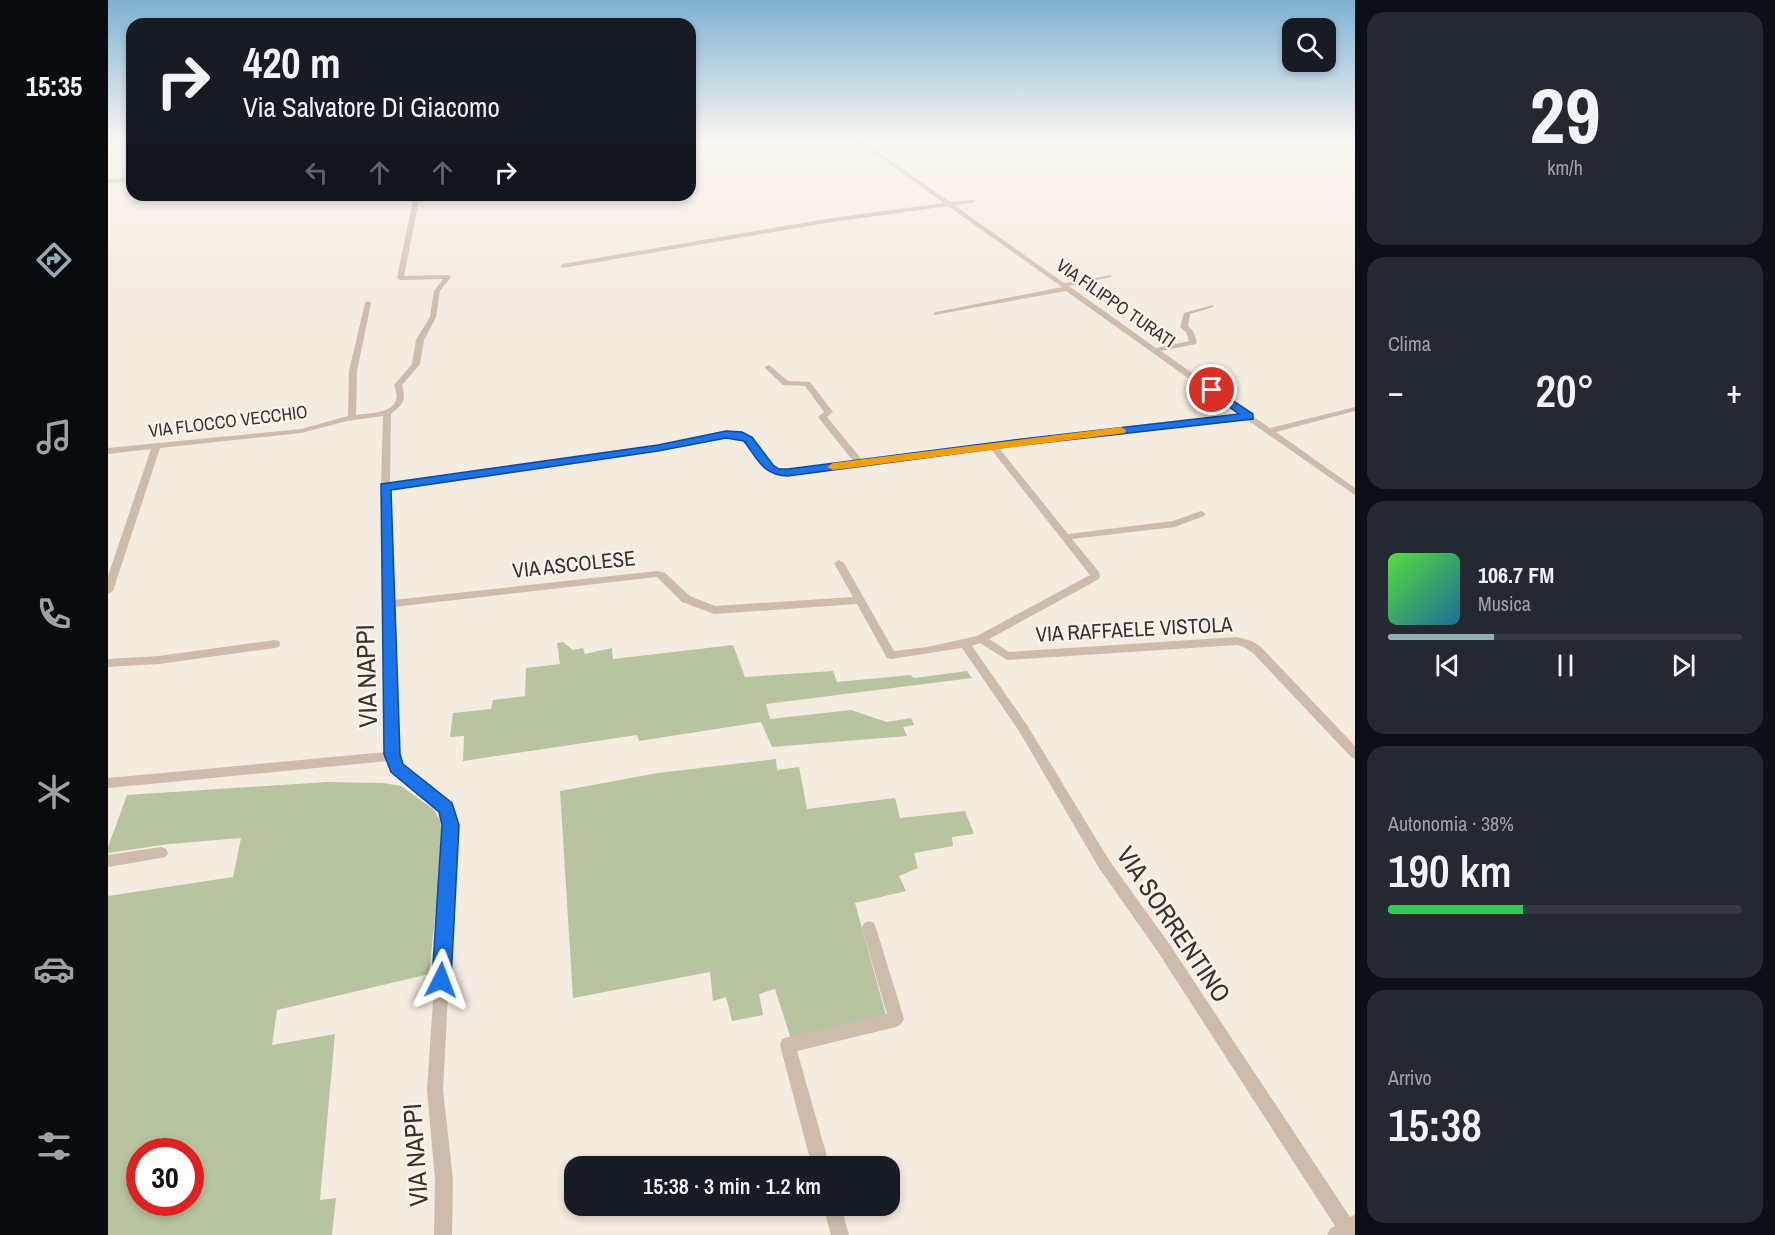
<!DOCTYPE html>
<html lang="it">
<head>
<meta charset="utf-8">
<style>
	body { margin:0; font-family:"Archivo Narrow",sans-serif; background:#242831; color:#f1f3f6; height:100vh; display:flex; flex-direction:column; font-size:22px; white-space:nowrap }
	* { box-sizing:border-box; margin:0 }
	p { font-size:20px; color:#9ea1a6 }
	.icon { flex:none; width:33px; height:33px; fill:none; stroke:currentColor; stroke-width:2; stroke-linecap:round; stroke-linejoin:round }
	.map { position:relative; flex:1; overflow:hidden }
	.side { display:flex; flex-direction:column; gap:12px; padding:12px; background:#0d0f14; width:420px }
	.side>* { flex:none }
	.top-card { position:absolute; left:18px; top:18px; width:570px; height:183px; border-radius:18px; box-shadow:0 3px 9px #0003; background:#171b24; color:#f1f3f6; overflow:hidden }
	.buttons { position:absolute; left:1174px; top:18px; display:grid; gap:12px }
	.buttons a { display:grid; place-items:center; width:54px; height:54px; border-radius:12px; background:#171b24; box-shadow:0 3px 9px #0003; font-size:30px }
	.speed { position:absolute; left:18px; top:1138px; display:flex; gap:12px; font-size:30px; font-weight:700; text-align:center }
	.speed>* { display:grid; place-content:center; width:78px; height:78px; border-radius:50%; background:#171b24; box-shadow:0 3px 9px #0003; line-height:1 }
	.speed .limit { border:9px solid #d22; background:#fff; color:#111 }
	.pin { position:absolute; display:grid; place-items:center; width:51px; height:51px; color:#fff; margin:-26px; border:3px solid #fff; border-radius:50%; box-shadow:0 2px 6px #0007 }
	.me { position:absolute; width:66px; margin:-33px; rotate:3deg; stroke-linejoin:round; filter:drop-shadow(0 0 4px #0008) }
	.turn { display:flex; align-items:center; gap:21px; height:126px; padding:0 18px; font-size:27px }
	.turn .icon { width:78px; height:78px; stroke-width:2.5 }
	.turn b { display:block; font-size:42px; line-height:51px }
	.lanes { display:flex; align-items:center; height:57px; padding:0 18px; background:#0003; justify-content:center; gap:30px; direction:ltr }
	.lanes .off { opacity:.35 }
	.big { font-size:45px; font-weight:600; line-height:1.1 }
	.side .tile { flex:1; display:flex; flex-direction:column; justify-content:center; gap:9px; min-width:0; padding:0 21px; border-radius:18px; background:#242831 }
	.side .dial { align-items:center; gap:0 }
	.dial b { font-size:78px; line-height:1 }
	.song { display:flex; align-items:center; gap:18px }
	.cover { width:72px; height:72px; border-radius:9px; background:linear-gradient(135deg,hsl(110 70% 55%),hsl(200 70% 35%)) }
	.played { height:6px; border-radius:3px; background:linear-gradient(90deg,#92aeb2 30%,#363941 30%) }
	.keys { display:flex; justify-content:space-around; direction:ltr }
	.heat { display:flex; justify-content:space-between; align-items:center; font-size:33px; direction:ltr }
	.charge { height:9px; border-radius:4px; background:linear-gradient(90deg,#34c759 38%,#363941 0) }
	.trip { position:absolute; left:456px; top:1156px; width:336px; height:60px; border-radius:18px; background:#171b24; box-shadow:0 3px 9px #0003; font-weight:600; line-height:60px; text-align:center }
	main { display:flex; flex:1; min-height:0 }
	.tabs { display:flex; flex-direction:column; width:108px; justify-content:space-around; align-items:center; background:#090b0e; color:#9ea1a6 }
	.tabs .icon { width:42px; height:42px }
	.tabs .current { color:#92aeb2 }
	.tabs b { font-size:27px; color:#f1f3f6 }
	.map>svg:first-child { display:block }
	.green { fill:#b8c4a0; fill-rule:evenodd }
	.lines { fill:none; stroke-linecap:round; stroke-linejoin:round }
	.minor { fill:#cdbbac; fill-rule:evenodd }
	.route { fill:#1a73e8; stroke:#114b97; stroke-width:1.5 }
	.slow { fill:#f59e0b }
	.labels { text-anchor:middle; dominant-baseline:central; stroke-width:4.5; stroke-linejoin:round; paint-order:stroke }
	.far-street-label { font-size:18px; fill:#3b302b; stroke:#fbf5ee }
	.street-label { font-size:21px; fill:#3b302b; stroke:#fbf5ee }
	.near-street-label { font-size:26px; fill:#3b302b; stroke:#fbf5ee }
</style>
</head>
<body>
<main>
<nav class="tabs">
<b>15:35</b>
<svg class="icon current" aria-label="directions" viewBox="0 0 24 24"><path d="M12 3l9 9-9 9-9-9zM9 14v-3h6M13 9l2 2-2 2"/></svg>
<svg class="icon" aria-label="music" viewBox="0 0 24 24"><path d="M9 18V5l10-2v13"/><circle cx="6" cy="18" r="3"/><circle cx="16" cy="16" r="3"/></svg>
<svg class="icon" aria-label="phone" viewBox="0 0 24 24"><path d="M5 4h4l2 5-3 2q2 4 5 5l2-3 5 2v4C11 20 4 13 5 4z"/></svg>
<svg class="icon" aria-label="climate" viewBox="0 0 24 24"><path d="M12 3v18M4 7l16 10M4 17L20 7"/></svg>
<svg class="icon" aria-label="car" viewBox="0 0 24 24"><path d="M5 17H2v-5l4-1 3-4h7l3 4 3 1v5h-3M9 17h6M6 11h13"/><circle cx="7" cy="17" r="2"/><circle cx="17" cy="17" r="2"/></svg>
<svg class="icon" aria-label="filters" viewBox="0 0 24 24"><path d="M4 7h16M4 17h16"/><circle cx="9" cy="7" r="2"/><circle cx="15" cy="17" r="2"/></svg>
</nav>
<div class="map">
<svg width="1247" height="1235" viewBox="0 0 1247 1235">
	<rect width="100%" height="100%" fill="#f4ebe1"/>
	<g class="green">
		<polygon points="455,642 465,650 475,648 477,654 504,648 505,659 625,645 637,677 725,671 729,682 802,675 806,678 859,671 864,678 658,704 662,719 743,710 779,722 803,718 806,725 795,727 799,736 664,747 653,722 531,741 529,735 355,761 356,736 342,737 345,713 383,709 385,700 417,696 418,668 452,664 449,643"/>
		<polygon points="668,759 669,770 691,767 699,809 787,798 792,818 857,811 866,834 844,837 845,846 806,853 810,868 791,876 798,891 747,903 778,1015 683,1039 667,989 651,994 655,1015 624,1021 618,997 605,1001 602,972 465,998 452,791 550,773"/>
		<path d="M219 782 275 783 293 786 325 809 332 820 335 843 321 974 169 1010 164 1045 227 1034 212 1200 228 1198 224 1235H0V896L125 877 133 838 61 844 0 853V847L19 795ZM32 1152H82V1203H32Z"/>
	</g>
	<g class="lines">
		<g class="minor">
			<path d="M748 140H753L842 202 867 200V202L846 205 956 283 1003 275V277L961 286 1048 348 1081 341 1078 332 1072 327 1076 313 1105 305V307L1082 314 1080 326 1085 331 1089 342 1088 344 1053 351 1162 428 1247 407V411L1168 432 1247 488V495L1138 419 891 448 960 534 1065 521 1093 511 1098 514 1096 516 1067 527 964 539 991 572 992 577 991 579 881 639 901 652 1129 637 1144 641 1153 647 1247 746V759L1243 757 1145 653 1136 647 1129 645 899 660 872 643 864 646 919 725 1001 860 1060 942 1242 1217 1247 1215V1234L1245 1235H1219L1222 1229 1227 1226 1050 952 991 868 911 731 854 648 783 659 779 658 749 604 606 614 574 602 549 577 285 607 290 754 293 764 343 804 349 825 335 1090 345 1180 344 1235H326L327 1180 319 1090 337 825 333 811 284 771 280 761 0 788V778L278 752 273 487 275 416 239 421 193 433 52 448 5 591 0 594V576L43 449 0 454V448L193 429 240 416 241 371 257 303 260 301 263 303 249 371 248 415C260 413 284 414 288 400 290 396 287 389 286 385L304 364 308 340 322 317 326 291 335 279 292 280 289 278 306 195H312L296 276 340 275 343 277 332 291 328 317 316 340 312 364 294 385C298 402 296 403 283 414L282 484 550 445 618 432 631 434 644 440 668 468 680 470 746 462 710 417 716 412 697 386 675 385 658 369 657 367 661 365 680 381 702 382 725 412 719 417 755 461 906 440 1132 415 958 291 826 315V313L828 312 954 287 840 206 718 223 455 268 452 266 455 264 718 219 836 203ZM618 438C648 439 642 459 661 471 666 474 674 475 680 476L883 449 982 575 869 636 819 647 786 651 736 563 731 560 726 563 745 597 607 606 582 596 557 573 549 571 285 600 282 489 550 451Z"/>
			<polygon points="24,177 24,181 0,183 0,179"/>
			<polygon points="167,640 171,641 172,644 171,647 167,648 51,664 0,667 0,659 51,656"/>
			<polygon points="53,847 58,849 60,853 58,857 0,867 0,855"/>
			<polygon points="761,921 766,923 768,928 796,1019 793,1024 788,1027 689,1051 722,1167 704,1167 672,1045 674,1039 680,1037 779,1014 754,928 756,923"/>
			<polygon points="715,1206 733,1206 741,1235 723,1235"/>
		</g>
	</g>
	<linearGradient id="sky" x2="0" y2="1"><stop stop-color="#7eb2d2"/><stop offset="0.45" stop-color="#faf6f2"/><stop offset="1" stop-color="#faf6f2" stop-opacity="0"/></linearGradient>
	<rect width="1247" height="312" fill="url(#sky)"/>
	<path class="route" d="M1104 387 1145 414V419L906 446 680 476C655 475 650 460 636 441L618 438 550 451 283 490 292 754 295 764 344 803 351 825 343 980 340 987 333 990 327 987 324 980 334 825 331 812 283 772 276 754 273 484 550 445 618 431 634 432 644 437 665 465 671 469H680L906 440 1131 414 1100 392V388Z"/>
	<polygon class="slow" points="1013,427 1018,430 1017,433 725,470 719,467 725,463"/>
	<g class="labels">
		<g class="far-street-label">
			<text transform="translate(1008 303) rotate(35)">VIA FILIPPO TURATI</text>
			<text transform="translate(120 421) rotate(-7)">VIA FLOCCO VECCHIO</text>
		</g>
		<g class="street-label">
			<text transform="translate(466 564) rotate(-6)">VIA ASCOLESE</text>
			<text transform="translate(1026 629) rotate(-3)">VIA RAFFAELE VISTOLA</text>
		</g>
		<g class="near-street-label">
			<text transform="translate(258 676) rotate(-92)">VIA NAPPI</text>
			<text transform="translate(1066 924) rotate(56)">VIA SORRENTINO</text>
			<text transform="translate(307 1155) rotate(-94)">VIA NAPPI</text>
		</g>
	</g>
</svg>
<div class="buttons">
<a><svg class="icon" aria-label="search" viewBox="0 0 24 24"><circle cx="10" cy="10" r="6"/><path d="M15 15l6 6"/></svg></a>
</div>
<div class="speed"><div class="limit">30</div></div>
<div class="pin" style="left:1104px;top:390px;background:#d93025"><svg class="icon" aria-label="arrive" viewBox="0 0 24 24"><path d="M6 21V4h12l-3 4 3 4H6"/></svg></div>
<svg class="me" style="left:333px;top:980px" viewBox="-20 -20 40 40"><path d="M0-17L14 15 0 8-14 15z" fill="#1a73e8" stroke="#fff" stroke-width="4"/></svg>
<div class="trip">15:38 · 3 min · 1.2 km</div>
<div class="top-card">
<div class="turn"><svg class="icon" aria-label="right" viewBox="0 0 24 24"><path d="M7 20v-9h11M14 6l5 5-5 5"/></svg><div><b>420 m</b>Via Salvatore Di Giacomo</div></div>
<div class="lanes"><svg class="icon off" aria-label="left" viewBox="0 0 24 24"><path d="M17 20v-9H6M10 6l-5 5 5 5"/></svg><svg class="icon off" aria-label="ahead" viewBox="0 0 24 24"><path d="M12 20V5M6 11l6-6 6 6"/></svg><svg class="icon off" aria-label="ahead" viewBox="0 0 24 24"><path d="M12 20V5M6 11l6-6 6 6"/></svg><svg class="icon" aria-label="right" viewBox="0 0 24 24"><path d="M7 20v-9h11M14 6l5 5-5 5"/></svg></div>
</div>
</div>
<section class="side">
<div class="tile dial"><b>29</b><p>km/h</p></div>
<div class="tile"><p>Clima</p>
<div class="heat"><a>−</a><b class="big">20°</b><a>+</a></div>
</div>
<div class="tile">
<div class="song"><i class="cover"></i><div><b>106.7 FM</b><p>Musica</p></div></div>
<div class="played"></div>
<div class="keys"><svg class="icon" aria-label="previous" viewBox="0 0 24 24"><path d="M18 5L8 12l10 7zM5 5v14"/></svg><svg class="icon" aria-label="pause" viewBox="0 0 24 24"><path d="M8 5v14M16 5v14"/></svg><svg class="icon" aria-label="next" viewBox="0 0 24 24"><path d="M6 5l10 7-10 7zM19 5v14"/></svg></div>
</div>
<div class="tile"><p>Autonomia · 38%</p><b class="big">190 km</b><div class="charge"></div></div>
<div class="tile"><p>Arrivo</p><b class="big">15:38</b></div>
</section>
</main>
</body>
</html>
